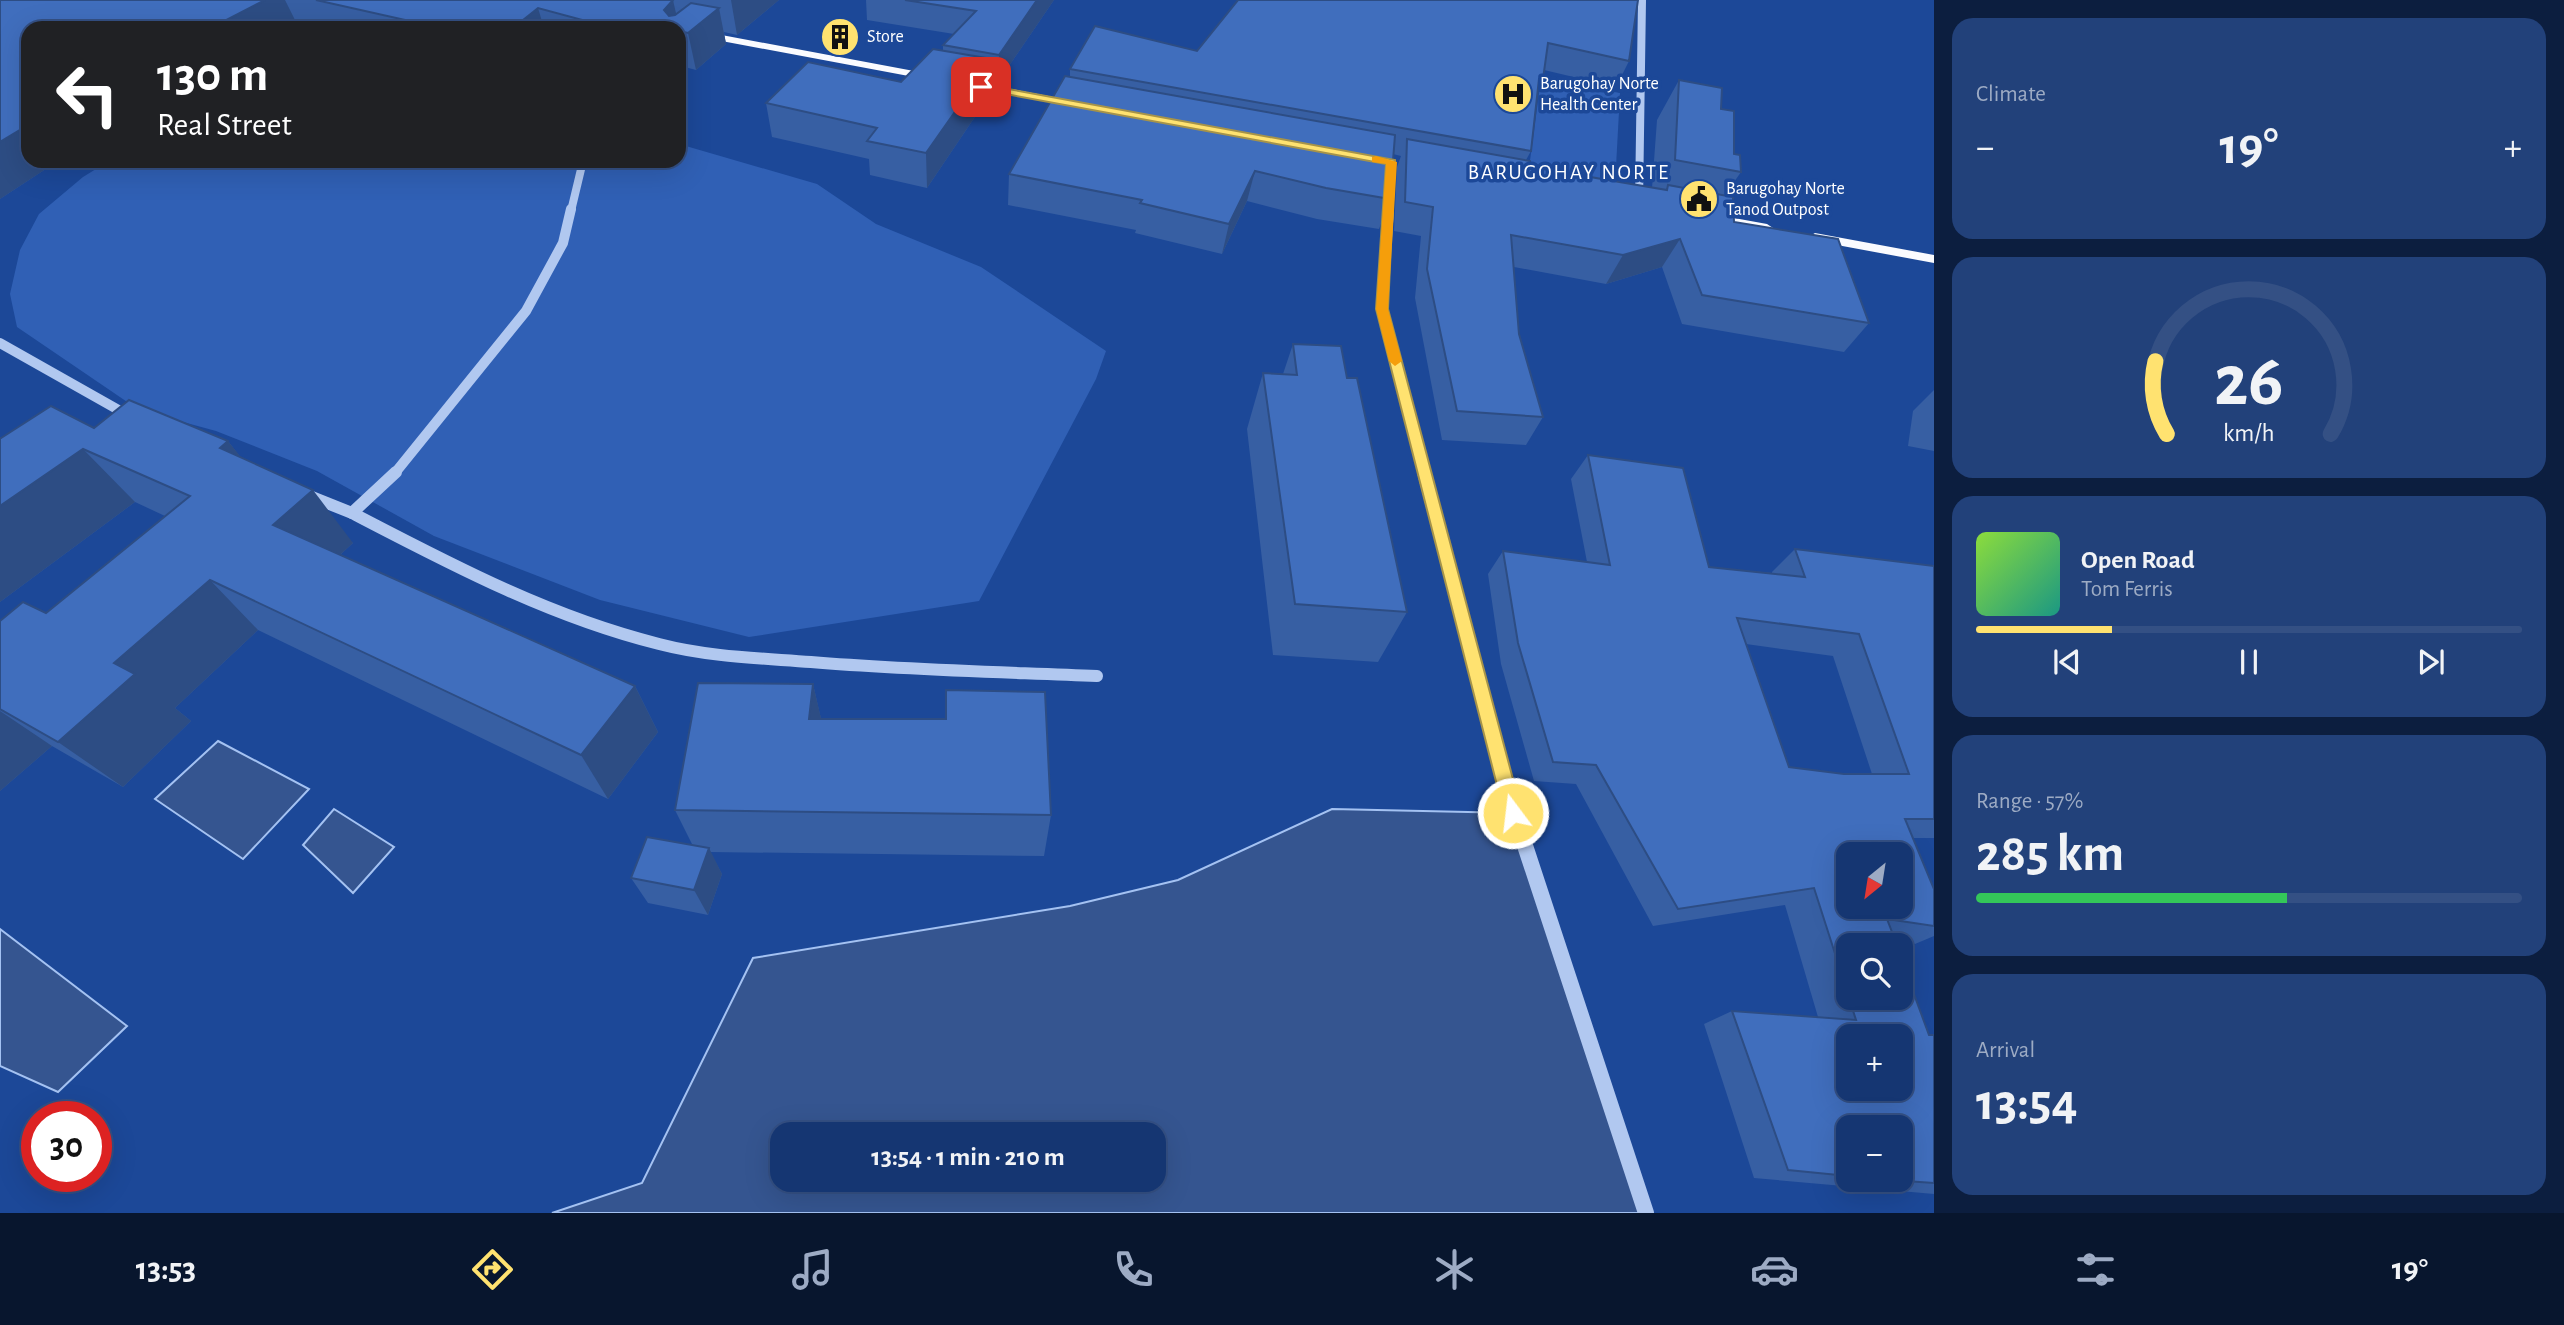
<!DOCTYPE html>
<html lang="en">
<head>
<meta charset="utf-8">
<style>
	body { margin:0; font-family:"Alegreya Sans",sans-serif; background:#22417a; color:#f1f3f6; height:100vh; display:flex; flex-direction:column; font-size:26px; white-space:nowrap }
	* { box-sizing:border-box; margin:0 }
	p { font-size:23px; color:#9dabc4 }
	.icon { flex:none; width:38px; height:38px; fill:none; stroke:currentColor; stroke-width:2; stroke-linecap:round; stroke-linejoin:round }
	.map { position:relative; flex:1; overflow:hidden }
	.details { display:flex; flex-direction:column; gap:18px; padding:18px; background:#0c1e3f; width:630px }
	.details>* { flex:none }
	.guide { position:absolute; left:21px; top:21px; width:665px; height:147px; border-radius:21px; box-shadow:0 7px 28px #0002,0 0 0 2px #345084; background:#202124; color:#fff; overflow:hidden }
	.needle { width:46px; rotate:210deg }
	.buttons { position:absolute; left:1836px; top:842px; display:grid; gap:14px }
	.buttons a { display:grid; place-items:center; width:77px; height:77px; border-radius:14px; background:#153672; box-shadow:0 7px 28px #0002,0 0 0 2px #345084; font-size:35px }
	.speed { position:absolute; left:21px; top:1101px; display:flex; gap:14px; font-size:35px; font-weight:700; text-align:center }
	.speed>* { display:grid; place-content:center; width:91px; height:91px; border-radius:50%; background:#153672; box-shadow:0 7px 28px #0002,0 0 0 2px #345084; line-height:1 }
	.speed .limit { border:10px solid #d22; background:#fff; color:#111 }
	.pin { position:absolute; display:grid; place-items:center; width:60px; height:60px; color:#fff; margin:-30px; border-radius:14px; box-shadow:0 4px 10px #0006 }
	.me { position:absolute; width:77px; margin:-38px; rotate:345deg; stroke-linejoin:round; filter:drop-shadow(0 0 5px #0008) }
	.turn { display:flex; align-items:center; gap:24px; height:147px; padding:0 21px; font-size:32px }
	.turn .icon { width:91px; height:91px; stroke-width:2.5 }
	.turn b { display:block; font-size:49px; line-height:60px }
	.big { font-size:52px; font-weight:600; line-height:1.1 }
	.details .card { flex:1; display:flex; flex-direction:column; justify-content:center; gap:10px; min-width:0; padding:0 24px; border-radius:21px; background:#22417a }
	.details .dial { align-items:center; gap:0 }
	.dial svg { height:182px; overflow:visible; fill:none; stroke:#345084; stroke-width:7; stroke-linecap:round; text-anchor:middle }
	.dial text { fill:#f1f3f6; stroke:none }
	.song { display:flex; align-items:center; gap:21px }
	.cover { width:84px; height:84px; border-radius:10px; background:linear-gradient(135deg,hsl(90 70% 55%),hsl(170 70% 35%)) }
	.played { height:7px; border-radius:4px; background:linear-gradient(90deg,#ffe270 25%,#345084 25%) }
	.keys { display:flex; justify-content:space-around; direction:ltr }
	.heat { display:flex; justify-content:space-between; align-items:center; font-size:38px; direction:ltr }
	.charge { height:10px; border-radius:5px; background:linear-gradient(90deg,#34c759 57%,#345084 0) }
	.trip { position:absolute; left:770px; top:1122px; width:396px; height:70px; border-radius:21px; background:#153672; box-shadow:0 7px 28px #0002,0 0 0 2px #345084; font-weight:600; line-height:70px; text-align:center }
	.dock { display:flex; height:112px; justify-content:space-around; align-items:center; background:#08162e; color:#9dabc4 }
	.dock .icon { width:49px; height:49px }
	.dock .selected { color:#ffe270 }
	.dock b { font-size:32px; color:#f1f3f6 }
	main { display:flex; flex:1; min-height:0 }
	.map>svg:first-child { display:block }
	.green { fill:#3060b5 }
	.water { fill:#355590; stroke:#a4c2f2; stroke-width:2; fill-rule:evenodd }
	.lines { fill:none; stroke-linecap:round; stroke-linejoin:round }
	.minor-far3 { stroke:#b1c8f0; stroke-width:8 }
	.minor-far2 { stroke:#b1c8f0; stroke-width:10 }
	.minor-far1 { stroke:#b1c8f0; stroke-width:12 }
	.minor { stroke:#b1c8f0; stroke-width:16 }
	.major { fill:#fafbff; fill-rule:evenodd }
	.wall { fill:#375fa3; fill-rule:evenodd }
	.shaded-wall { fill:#2d4d84 }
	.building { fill:#406ebd; stroke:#2d4d84; stroke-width:2; fill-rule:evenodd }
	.route { fill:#ffe270; stroke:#a69349; stroke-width:2 }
	.slow { fill:#f59e0b }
	.labels { text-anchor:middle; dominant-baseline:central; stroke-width:7; stroke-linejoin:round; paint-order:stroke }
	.far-poi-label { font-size:18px; fill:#fff; stroke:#1c4898; text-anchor:start }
	.far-quarter-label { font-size:21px; letter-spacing:2px; fill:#fff; stroke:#1c4898 }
</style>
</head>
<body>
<main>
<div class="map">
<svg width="1934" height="1213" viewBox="0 0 1934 1213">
	<rect width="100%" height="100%" fill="#1c4898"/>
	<g class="green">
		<polygon points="1541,79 1620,93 1615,185 1529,168"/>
		<polygon points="679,144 817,184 876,224 981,267 1106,351 1096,379 979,601 749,637 600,600 434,536 317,471 216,431 139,410 17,327 10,294 20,250 39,214 83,177 109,161 679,161"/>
	</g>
	<g class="water">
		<polygon points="218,741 309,789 243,859 155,799"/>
		<polygon points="334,809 394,847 353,893 303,845"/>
		<path d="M1332 809 1513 813 1646 1213H552L642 1183 753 958 1070 906 1178 880ZM782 1134H1153V1180H782Z"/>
		<polygon points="0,929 127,1026 58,1092 0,1066"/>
	</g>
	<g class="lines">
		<g class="minor-far3">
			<polyline points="1639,201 1642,0"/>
			<polyline points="571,211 583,161"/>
			<polyline points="1388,211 1390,187"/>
		</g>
		<g class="minor-far2">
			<polyline points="1389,209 1382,309 1424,473"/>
			<polyline points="0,343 131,417"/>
			<polyline points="395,473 526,311 563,243 571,209"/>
		</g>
		<g class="minor-far1">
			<path d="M396 472 352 513C450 564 550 617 659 644 709 657 759 658 811 662 906 670 1002 672 1097 676"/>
			<polyline points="1423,472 1510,802"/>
			<polyline points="307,495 352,513"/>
		</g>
		<polyline class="minor" points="1510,800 1646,1213"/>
		<g class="major">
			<polygon points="679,27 930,74 936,77 930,80 679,33 679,28 675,28"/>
			<polygon points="968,81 1075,101 1081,104 1075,107 964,86 962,84"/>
			<polygon points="1712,214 1767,224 1773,228 1767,232 1707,221 1706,218"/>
			<polygon points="1815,233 1934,255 1934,263 1810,240 1808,237"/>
		</g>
	</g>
	<g class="wall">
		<polygon points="0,0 779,0 737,35 724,32 726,44 696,70 681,66 679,68 679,28 28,28 28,161 58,161 0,199"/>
		<polygon points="866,0 1054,0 998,82 991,81 991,93 927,188 870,175 869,159 772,137 766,103 901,82 943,50 943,45 954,34 867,20"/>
		<polygon points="1638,0 1629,61 1616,87 1544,70 1543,79 1538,91 1531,151 1526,160 1530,165 1543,169 1652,188 1657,120 1679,80 1721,109 1741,172 1725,195 1734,222 1869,323 1844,352 1682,324 1662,267 1606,284 1514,267 1519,334 1543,417 1526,445 1442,440 1415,298 1421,236 1394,231 1397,167 1401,156 1393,154 1390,199 1379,229 1317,219 1247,201 1222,254 1135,233 1136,230 1008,205 1009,174 1070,77 1070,69 1197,51"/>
		<polygon points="1293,344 1347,378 1407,612 1378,662 1273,655 1247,429 1263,373 1283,374"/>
		<polygon points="1934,390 1934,451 1908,446 1913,411"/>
		<polygon points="94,428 228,441 241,458 353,543 340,555 635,686 658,732 608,799 258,630 175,708 191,721 123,787 52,746 0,791 0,621 46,613 165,516 135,502 0,602 0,438"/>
		<path d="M1588 455 1709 567 1772 573V572L1795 549 1934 566V838H1913L1934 889V936L1915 944 1895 941 1848 945V998H1900L1929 1035H1934V1194L1754 1178 1704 1024 1732 1011 1818 1017 1785 905 1653 926 1576 784 1534 781 1501 664 1488 574 1503 551 1587 562 1571 479ZM1746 644 1833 656 1872 774H1844L1789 767ZM1848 1127 1900 1180H1848Z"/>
		<polygon points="813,684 821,719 1051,815 1044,856 710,852 722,874 708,915 648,903 631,878 693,846 675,810"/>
	</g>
	<g class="shaded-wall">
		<polygon points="265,0 285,0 299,28 211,28"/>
		<polygon points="673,0 680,31 664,10"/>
		<polygon points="731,0 779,0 737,35"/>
		<polygon points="1037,0 1054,0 998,82 999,55"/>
		<polygon points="538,8 544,28 513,28"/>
		<polygon points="719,8 726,44 696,70 688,33"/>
		<polygon points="418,20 421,28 417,28 414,22"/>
		<polygon points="992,59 991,93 927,188 926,153"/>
		<polygon points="28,125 28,161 58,161 0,199 0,142"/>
		<polygon points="1255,171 1247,201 1222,254 1229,224"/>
		<polygon points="1680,239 1662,267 1606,284 1623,255"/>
		<polygon points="228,441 271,495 220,448"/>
		<polygon points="83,449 135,502 0,602 0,506"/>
		<polygon points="313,490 353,543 316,577 273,525"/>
		<polygon points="210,580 258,630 175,708 191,721 123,787 58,742 114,663"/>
		<polygon points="813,684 824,731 809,719"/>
		<polygon points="635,686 658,732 608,799 581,755"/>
		<polygon points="0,711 52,746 0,791"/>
		<polygon points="709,848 722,874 708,915 694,890"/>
	</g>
	<g class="building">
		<polygon points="0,0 265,0 211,28 28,28 28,125 0,142"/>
		<polygon points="316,0 673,0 664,10 669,16 675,15 691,3 719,8 688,33 679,31 679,28 612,28 538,8 513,28 461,28 418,20 414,22"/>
		<polygon points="905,0 1037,0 999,55 943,45 976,11"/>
		<polygon points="1238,0 1638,0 1629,61 1548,43 1543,79 1539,79 1531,151 1070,69 1095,26 1197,51"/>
		<polygon points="933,49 992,59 926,153 867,141 877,128 766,103 808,62 901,82"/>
		<polygon points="1065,76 1395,135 1390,199 1326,188 1255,171 1229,224 1140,203 1142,200 1009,174"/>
		<polygon points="1679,80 1722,88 1721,109 1734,111 1734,154 1740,155 1741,172 1675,160"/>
		<polygon points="1407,139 1530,161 1530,165 1543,169 1667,190 1668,185 1733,197 1734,222 1838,239 1869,323 1702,295 1680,239 1623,255 1511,235 1519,334 1543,417 1457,411 1427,269 1433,207 1405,202"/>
		<polygon points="1293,344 1341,346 1347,378 1357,378 1407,612 1295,604 1263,373 1297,375"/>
		<polygon points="129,400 228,441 220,448 313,490 273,525 635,686 581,755 210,580 114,663 135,674 58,742 0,709 0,621 23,602 46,613 190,496 83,449 0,506 0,438 1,438 51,406 94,428"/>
		<path d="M1588 455 1683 468 1709 567 1805 577 1795 549 1934 566V819H1905L1934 889V926L1887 919 1897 945H1848V994L1814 888 1678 909 1596 765 1553 762 1518 643 1503 551 1610 565ZM1737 618 1859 634 1909 774H1844L1789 767ZM1848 854H1900V906H1848Z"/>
		<polygon points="698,683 813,684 809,719 946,719 946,690 1045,692 1051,815 675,810"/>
		<polygon points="647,837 709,848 694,890 631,878"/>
		<path d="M1900 956 1929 1035H1934V1183L1891 1180H1900V1127H1848V1176L1788 1170 1732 1011 1856 1020 1849 998H1900ZM1848 1036H1900V1088H1848Z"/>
	</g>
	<polygon class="route" points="981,84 1395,160 1388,309 1522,813 1519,819 1513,822 1507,819 1504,813 1376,309 1386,164 978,89 978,85"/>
	<polygon class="slow" points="1376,156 1397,162 1388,309 1402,361 1395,366 1389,361 1376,309 1386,164 1372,162 1372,157"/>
	<defs>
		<symbol id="building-disc" viewBox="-11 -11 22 22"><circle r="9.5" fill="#ffe270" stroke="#1c4898"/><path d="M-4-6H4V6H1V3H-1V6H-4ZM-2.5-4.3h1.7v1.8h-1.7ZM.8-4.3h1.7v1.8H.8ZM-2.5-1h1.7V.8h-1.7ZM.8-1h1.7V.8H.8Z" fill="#111"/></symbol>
		<symbol id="hospital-disc" viewBox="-11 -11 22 22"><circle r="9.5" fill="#ffe270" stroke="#1c4898"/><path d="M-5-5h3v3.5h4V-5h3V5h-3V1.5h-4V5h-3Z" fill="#111"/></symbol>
		<symbol id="civic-disc" viewBox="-11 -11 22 22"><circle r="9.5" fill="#ffe270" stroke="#1c4898"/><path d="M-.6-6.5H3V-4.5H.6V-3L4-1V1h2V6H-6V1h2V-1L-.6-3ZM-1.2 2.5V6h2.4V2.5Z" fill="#111"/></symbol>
	</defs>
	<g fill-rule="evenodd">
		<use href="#building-disc" x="818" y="15" width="44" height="44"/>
		<use href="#hospital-disc" x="1491" y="72" width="44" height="44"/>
		<use href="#civic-disc" x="1677" y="177" width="44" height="44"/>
	</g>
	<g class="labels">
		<g class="far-poi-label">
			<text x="867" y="37">Store</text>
			<text x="1540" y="84">Barugohay Norte<tspan x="1540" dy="21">Health Center</tspan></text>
			<text x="1726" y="189">Barugohay Norte<tspan x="1726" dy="21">Tanod Outpost</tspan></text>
		</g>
		<g class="far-quarter-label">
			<text x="1569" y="172">BARUGOHAY NORTE</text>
		</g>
	</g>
</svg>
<div class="buttons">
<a><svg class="needle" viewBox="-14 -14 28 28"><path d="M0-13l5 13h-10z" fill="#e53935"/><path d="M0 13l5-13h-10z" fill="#9dabc4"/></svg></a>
<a><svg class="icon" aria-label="search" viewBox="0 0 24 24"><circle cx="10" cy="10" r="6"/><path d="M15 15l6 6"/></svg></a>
<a>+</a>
<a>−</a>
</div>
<div class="speed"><div class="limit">30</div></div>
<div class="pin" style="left:981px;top:87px;background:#d93025"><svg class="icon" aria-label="arrive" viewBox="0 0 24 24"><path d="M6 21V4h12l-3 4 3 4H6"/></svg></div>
<svg class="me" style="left:1513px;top:813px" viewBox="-20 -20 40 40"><circle r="17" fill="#ffe270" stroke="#fff" stroke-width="3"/><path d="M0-11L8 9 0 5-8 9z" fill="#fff"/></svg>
<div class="trip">13:54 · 1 min · 210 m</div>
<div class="guide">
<div class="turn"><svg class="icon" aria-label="left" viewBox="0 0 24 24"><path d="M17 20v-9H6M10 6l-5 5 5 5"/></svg><div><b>130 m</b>Real Street</div></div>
</div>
</div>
<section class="details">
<div class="card"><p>Climate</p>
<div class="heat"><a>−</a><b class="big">19°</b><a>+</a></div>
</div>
<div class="card dial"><svg viewBox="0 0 100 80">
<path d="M14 69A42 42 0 1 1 86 69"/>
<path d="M14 69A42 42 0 0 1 9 37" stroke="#ffe270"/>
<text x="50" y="56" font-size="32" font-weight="700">26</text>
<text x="50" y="72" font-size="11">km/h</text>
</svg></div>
<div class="card">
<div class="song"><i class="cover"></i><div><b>Open Road</b><p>Tom Ferris</p></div></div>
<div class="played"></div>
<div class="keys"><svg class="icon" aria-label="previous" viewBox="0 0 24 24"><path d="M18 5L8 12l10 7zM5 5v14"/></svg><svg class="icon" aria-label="pause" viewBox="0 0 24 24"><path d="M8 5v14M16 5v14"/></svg><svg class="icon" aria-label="next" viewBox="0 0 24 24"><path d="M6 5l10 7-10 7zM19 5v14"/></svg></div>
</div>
<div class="card"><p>Range · 57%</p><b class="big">285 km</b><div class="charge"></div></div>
<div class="card"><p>Arrival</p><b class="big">13:54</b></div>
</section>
</main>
<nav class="dock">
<b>13:53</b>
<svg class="icon selected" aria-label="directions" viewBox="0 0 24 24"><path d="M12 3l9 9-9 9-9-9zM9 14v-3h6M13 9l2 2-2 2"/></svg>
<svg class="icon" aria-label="music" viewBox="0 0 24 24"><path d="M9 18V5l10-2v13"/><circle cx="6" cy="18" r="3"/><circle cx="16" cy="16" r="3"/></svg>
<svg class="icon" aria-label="phone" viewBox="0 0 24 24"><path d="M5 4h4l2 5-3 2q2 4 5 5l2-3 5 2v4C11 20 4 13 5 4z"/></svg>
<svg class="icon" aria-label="climate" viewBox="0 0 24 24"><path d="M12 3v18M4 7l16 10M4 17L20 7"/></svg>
<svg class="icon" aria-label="car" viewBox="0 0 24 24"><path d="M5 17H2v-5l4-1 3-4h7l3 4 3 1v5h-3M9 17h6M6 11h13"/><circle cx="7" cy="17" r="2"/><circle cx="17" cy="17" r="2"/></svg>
<svg class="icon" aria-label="filters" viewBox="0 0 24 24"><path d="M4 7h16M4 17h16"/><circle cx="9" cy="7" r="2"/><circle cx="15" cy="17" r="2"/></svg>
<b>19°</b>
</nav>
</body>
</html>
